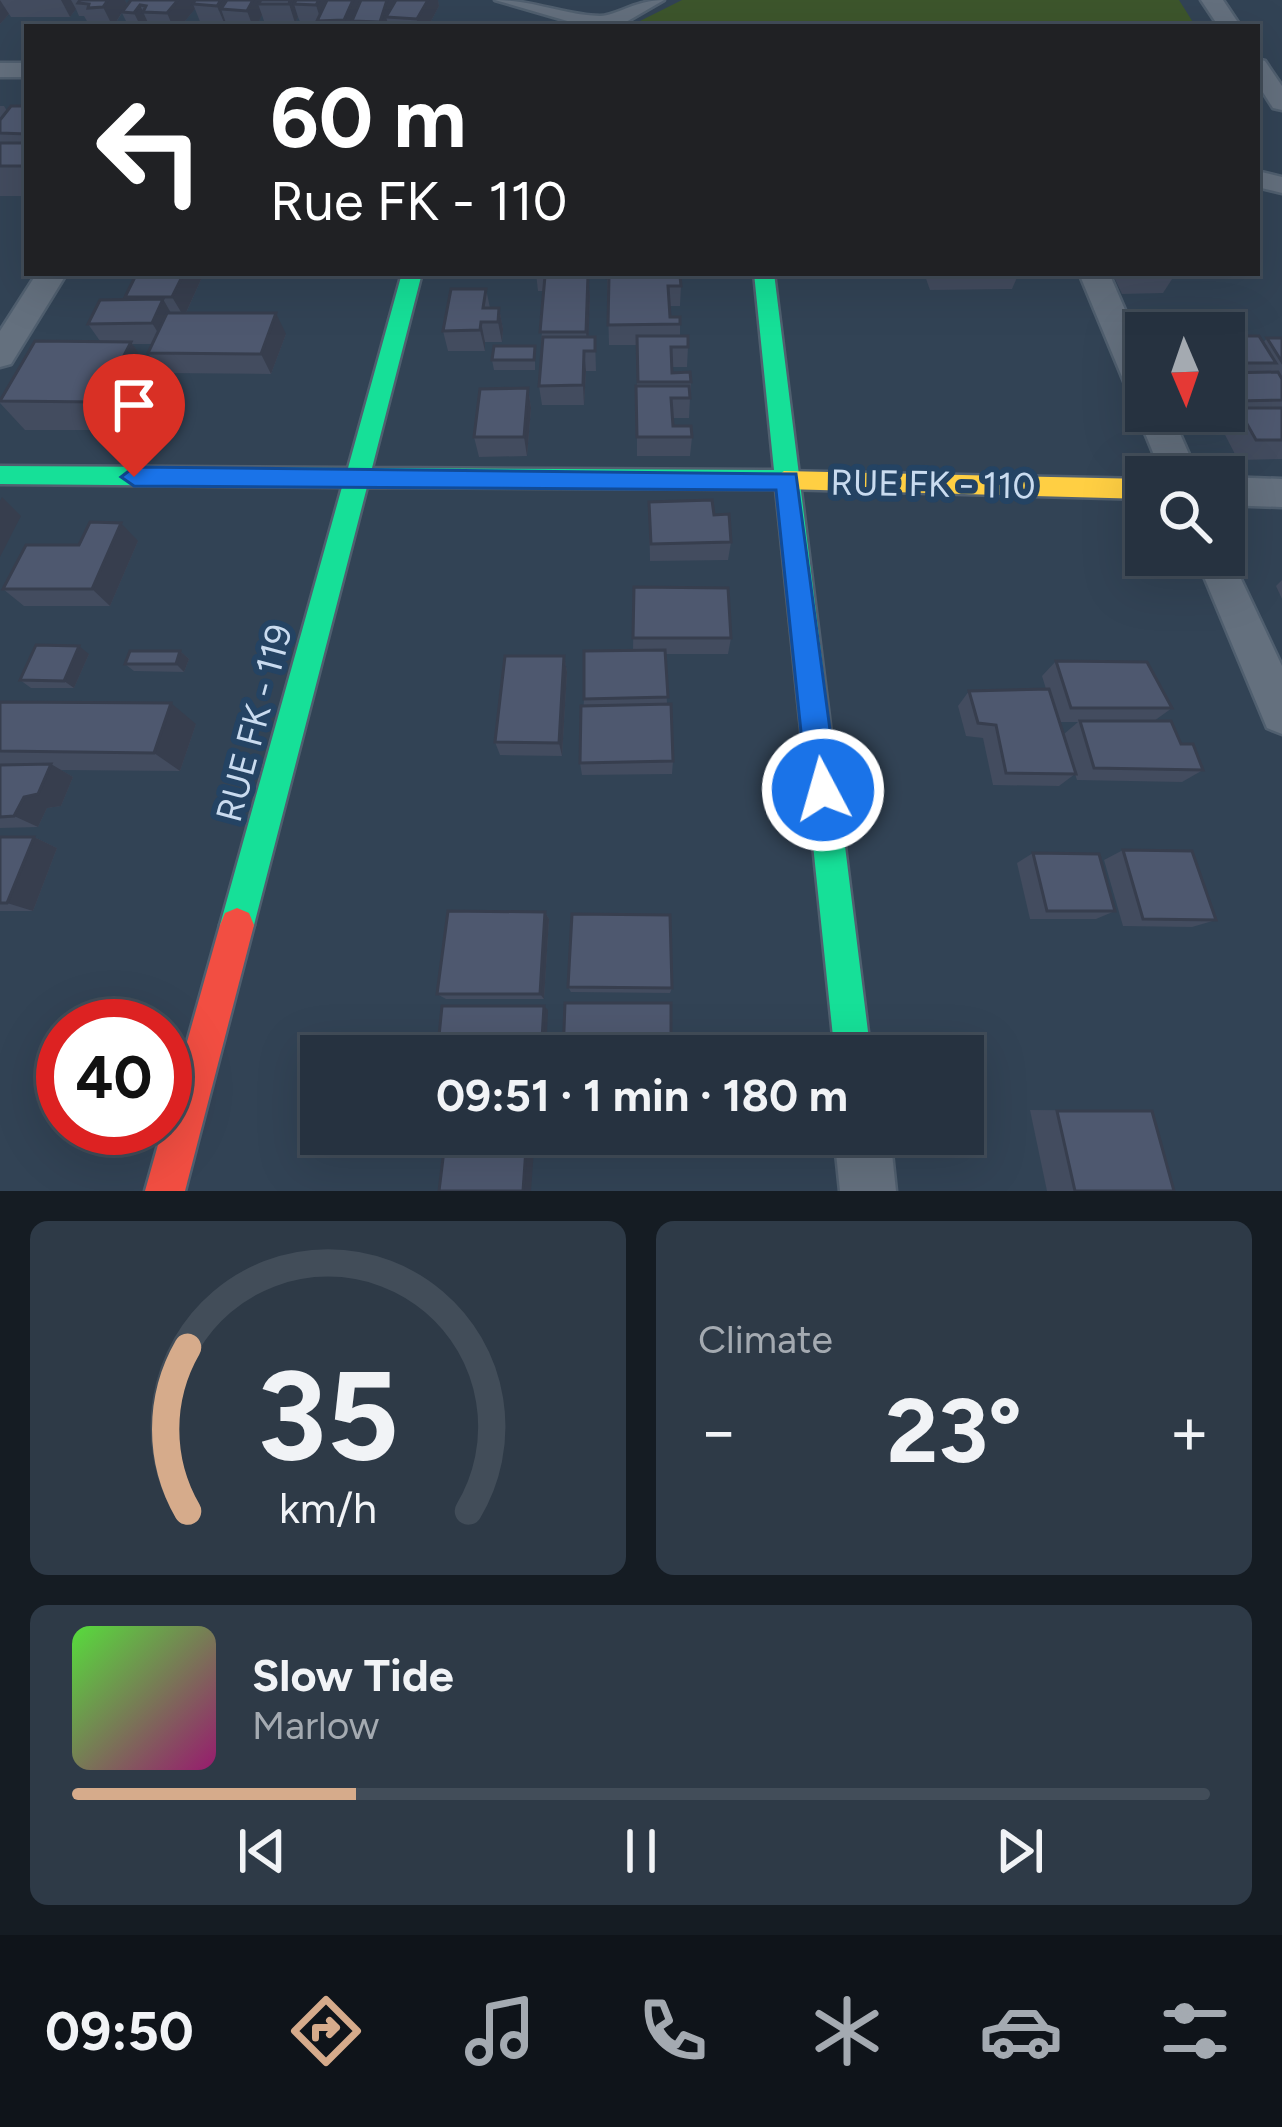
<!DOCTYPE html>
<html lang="en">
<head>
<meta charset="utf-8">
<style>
	body { margin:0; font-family:Figtree,sans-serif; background:#2e3a47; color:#f1f3f6; height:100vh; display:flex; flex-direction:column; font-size:45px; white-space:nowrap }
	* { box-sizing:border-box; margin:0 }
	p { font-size:39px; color:#a4aab1 }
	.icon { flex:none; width:66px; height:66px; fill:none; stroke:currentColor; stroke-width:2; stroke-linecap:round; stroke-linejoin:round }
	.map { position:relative; height:1191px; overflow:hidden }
	.details { display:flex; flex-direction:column; gap:30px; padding:30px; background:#151c23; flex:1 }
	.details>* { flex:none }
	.guide { position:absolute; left:24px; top:24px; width:1236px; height:252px; border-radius:0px; box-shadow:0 12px 48px #0002,0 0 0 3px #424d59; background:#202124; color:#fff; overflow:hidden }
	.needle { width:78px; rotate:178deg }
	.buttons { position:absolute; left:1125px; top:312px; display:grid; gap:24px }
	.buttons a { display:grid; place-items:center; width:120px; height:120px; border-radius:0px; background:#263240; box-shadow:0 12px 48px #0002,0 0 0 3px #424d59; font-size:60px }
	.speed { position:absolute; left:36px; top:999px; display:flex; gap:24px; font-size:60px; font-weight:700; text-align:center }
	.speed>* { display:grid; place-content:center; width:156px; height:156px; border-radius:50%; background:#263240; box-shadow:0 12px 48px #0002,0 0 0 3px #424d59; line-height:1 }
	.speed .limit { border:18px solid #d22; background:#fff; color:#111 }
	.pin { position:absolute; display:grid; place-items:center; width:102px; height:102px; color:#fff; margin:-123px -51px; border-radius:50% 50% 50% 0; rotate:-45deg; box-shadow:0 0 12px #0007 }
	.pin .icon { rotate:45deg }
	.me { position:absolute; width:132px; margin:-66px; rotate:354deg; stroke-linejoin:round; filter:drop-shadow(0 0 9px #0008) }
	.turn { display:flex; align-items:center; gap:42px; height:252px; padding:0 48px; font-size:54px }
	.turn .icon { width:156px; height:156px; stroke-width:2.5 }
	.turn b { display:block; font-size:84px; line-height:102px }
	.big { font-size:90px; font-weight:700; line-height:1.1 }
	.details .tile { flex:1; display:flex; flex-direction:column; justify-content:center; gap:18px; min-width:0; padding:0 42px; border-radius:18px; background:#2e3a47 }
	.details .dial { align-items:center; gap:0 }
	.dial svg { height:312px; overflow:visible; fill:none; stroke:#424d59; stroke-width:7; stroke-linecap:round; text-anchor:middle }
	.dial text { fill:#f1f3f6; stroke:none }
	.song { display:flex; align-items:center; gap:36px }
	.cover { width:144px; height:144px; border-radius:18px; background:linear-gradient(135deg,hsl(110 70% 55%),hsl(320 70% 35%)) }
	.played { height:12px; border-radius:6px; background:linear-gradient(90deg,#d6ab8b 25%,#424d59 25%) }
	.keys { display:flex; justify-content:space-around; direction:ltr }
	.heat { display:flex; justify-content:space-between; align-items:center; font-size:66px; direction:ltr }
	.details .tiles { flex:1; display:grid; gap:30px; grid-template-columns:1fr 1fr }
	.tile:last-child { grid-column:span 2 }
	.trip { position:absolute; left:300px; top:1035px; width:684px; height:120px; border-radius:0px; background:#263240; box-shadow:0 12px 48px #0002,0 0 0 3px #424d59; font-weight:700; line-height:120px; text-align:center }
	.menu { display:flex; height:192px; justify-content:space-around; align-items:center; background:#0f141a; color:#a4aab1 }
	.menu .icon { width:84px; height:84px }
	.menu .current { color:#d6ab8b }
	.menu b { font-size:54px; color:#f1f3f6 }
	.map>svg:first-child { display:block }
	.green { fill:#3d562c }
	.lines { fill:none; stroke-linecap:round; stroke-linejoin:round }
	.street-casing { stroke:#505f6f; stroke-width:5 }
	.fast-casing { stroke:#505f6f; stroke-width:5 }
	.slow-casing { stroke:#505f6f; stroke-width:5 }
	.jam-casing { stroke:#505f6f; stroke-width:5 }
	.street { fill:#64707e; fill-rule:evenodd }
	.fast { fill:#16e098; fill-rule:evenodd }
	.slow { fill:#ffcf43; fill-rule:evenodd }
	.jam { fill:#f24e42; fill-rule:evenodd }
	.wall { fill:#434c5f; fill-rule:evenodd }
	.shaded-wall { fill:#373e4e }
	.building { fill:#4e586f; stroke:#373e4e; stroke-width:3 }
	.route { fill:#1a73e8; stroke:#114b97; stroke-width:3 }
	.labels { text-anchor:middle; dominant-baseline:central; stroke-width:12; stroke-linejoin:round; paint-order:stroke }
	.street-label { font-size:36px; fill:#c9dbef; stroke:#244363 }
</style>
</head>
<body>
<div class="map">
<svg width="1282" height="1191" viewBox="0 0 1282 1191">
	<rect width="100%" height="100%" fill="#324355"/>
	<polygon class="green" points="682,0 1179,0 1196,27 630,26"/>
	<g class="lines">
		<defs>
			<g id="street">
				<path d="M495 0C533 0 568 16 600 16 616 16 635 0 664 0L626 22 630 27H588Z"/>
				<polygon points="1201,0 1223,0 1241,27 1219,27"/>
				<polygon points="1257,59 1265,61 1282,86 1282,110 1273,108 1257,83"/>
				<rect x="0" y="63" width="27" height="14"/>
				<polygon points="1257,171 1282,177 1282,193 1257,187"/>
				<polygon points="37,273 67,273 11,364 0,367 0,331"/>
				<polygon points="1079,273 1109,273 1146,358 1146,411 1170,411 1199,477 1163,477 1136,411 1139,406 1130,396"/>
				<polygon points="1224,477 1282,479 1282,507 1224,505"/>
				<polygon points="1224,543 1282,666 1282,734 1267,728 1195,555 1224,555"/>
				<polygon points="834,1134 890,1134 896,1191 840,1191"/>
			</g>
			<polygon id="fast" points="402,273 422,273 372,468 774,470 754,273 774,273 871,1056 835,1056 776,489 367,487 254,925 249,937 237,942 225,937 220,925 342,487 0,484 0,466 348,468"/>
			<polygon id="slow" points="784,471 1146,479 1146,499 784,489 772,480"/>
			<polygon id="jam" points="237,908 249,913 254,925 185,1191 145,1191 220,925 225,913"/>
		</defs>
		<use href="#street" class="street-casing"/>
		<use href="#fast" class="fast-casing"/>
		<use href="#slow" class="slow-casing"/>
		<use href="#jam" class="jam-casing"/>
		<use href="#street" class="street"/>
		<use href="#fast" class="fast"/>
		<use href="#slow" class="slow"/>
		<use href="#jam" class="jam"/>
	</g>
	<g class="wall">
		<polygon points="0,0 125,0 127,4 131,0 438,0 439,6 428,27 319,27 319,25 301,24 298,17 295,23 265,24 262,15 256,27 228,27 226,23 225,25 201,24 195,9 180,27 150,27 149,25 148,27 129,27 122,13 113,27 97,27 95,23 88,23 84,16 79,16 76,9 70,17 11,17 9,14 0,24"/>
		<polygon points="27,102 27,196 0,196 0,106 4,106 7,111 24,106"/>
		<polygon points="137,273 204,273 186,313 286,334 271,374 161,373 148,353 152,344 132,344 151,371 123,430 25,430 0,403 0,399 100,341 88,324 127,300 125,297"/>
		<polygon points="536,273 586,273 590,296 588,337 595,337 596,371 586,371 584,405 542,405 539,386 544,291 538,291"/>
		<polygon points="607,273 651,276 681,286 680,306 669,306 670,317 680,317 680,336 688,347 687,367 672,367 672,373 691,382 690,398 689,418 672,418 673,426 692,437 690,456 637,456 637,345 609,345"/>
		<polygon points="924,273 1019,273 1012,289 930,290"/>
		<polygon points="1112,273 1176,273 1163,293 1122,294"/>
		<polygon points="486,289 490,308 499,308 503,329 502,342 485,342 485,351 448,351 443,331"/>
		<polygon points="1224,336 1263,343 1267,338 1282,338 1282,459 1238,460 1221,427 1227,420 1219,420 1214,411 1224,411"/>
		<polygon points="535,346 535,370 494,370 492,360"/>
		<polygon points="528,388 531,408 527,456 479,457 474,437"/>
		<polygon points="649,502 714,515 731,542 728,560 650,561"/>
		<polygon points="138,541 110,606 24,606 3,589"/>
		<polygon points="1282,580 1282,599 1276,586"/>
		<polygon points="634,587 731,638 728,654 665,654 667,704 673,761 672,774 582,775 580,763 584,699 633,651"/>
		<polygon points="180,651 189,659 184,672 134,671 125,664"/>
		<polygon points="89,654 74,688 31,688 20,680"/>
		<polygon points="564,656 567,672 562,756 500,755 495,742"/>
		<path d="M1056 661 1172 708 1154 721 1181 744 1203 770 1182 782 1077 780 1075 774 1059 786 993 785 983 738 966 736 958 706 969 691 1046 689 1042 676ZM1059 722H1078L1064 734Z"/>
		<polygon points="0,702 196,724 180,771 61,770 73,777 61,806 47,808 38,827 0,828"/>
		<polygon points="0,837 34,837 57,848 33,911 0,911"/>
		<polygon points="1123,850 1216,920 1192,927 1123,926 1104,860"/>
		<polygon points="1033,853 1115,911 1096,919 1030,919 1017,863"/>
		<polygon points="545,912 549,919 544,999 446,999 437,994"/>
		<polygon points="568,987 672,988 670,993 571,992"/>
		<polygon points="1030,1110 1152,1111 1174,1191 1047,1191"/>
	</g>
	<g class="shaded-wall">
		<polygon points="0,0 9,14 0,24"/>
		<polygon points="61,0 71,0 76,9 70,17"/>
		<polygon points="108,0 125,0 127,4 113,27 103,7"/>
		<polygon points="178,0 197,0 193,4 195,9 180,27 173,27 167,13"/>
		<polygon points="221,0 236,0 221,9 226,23 225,25 217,6"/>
		<polygon points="253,0 266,0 258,4 262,15 256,27 253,27 247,11"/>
		<polygon points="290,0 302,0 294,4 298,17 295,23 289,4"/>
		<polygon points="319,0 333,0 321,21 316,5"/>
		<polygon points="353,0 367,0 352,21 354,27 346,27 344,20"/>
		<polygon points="387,0 396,0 386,17 389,27 381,27 380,22"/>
		<polygon points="428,0 438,0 439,6 428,27 418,27 417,19"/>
		<polygon points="140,5 149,25 148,27 141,27 134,13"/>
		<polygon points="184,273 204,273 184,317 172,297"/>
		<polygon points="588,275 590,296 588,352 586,332"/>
		<polygon points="163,299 175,320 165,344 152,323"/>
		<polygon points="499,308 503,329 502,342 498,322"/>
		<polygon points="276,313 286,334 271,374 261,354"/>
		<polygon points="481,322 485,342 485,351 480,330"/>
		<polygon points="131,342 151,371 123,430 100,402"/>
		<polygon points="584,351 586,371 584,405 583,385"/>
		<polygon points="528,388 531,408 527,456 524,437"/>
		<polygon points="2,497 21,516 0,557 0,501"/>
		<polygon points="121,523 138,541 110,606 92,589"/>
		<polygon points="79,646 89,654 74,688 64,681"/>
		<polygon points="180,651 189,659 184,672 176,664"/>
		<polygon points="564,656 567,672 562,756 559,743"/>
		<polygon points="171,703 196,724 180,771 154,753"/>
		<polygon points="51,764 73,777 61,806 47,808 38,827 14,816 24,797"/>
		<polygon points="34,837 57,848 33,911 7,903"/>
		<polygon points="545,912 549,919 544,999 540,994"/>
		<polygon points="544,1006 548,1010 546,1056 541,1056"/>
		<polygon points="527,1134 535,1134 531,1191 523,1191"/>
	</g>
	<g class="building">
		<polygon points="80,0 108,0 103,7 88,8 89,4 78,3"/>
		<polygon points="131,0 178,0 167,13 143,12 146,6 140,5 134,13 122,12"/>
		<polygon points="195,0 221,0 217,6 193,4"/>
		<polygon points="227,0 253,0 247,11 221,9"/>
		<polygon points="261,0 290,0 289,4 258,4"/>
		<polygon points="296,0 319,0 316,5 294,4"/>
		<polygon points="327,0 353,0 344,20 317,21"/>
		<polygon points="361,0 387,0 380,22 352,21"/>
		<polygon points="396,0 428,0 417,19 386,17"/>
		<polygon points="11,106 27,106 27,134 0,133 0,120"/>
		<rect x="0" y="143" width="27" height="23"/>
		<polygon points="137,273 184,273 172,297 125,297"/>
		<polygon points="607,273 651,273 651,276 607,278"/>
		<polygon points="588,275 586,332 540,332 545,276"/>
		<polygon points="609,276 680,276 681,286 668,286 670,317 680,317 680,324 608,325"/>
		<polygon points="451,289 486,289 483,308 499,308 498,322 481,322 480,330 443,331"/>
		<polygon points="163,299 152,323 88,324 100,300"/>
		<polygon points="167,313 276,313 261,354 148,353"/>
		<polygon points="637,336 688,336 688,347 671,347 672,373 690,372 691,382 638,382"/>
		<polygon points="1224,336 1259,336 1276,363 1224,363"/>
		<polygon points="543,337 595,337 595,351 584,351 583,385 539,386"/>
		<polygon points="1267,338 1282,338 1282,362"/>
		<polygon points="35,341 131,342 100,402 0,401"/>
		<polygon points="494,346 535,346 534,360 492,360"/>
		<polygon points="1278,372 1282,379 1282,400 1236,401 1224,379 1224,373"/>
		<polygon points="636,386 689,386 690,398 671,398 673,426 691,426 692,437 637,437"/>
		<polygon points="528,388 524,437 474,437 480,389"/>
		<polygon points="1238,408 1282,408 1282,440 1256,440"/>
		<polygon points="712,500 714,515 729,514 731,542 651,544 649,502"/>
		<polygon points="90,522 121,523 92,589 3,589 26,545 79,545"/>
		<polygon points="634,587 728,588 731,638 633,638"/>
		<polygon points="36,645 79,646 64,681 20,680"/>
		<polygon points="665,650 668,697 584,699 584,651"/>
		<polygon points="130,651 180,651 176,664 125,664"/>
		<polygon points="505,656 564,656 559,743 495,742"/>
		<polygon points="1056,661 1147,662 1172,708 1071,708"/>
		<polygon points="1049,689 1076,774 1006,773 996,725 978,723 969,691"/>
		<polygon points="0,702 171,703 154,753 0,751"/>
		<polygon points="671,704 673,761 580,763 581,706"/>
		<polygon points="1080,721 1171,721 1181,744 1193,744 1203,770 1094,768"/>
		<polygon points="51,764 38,794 24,797 14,816 0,817 0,765"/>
		<polygon points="0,837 34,837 7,903 0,903"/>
		<polygon points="1123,850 1192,851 1216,920 1143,919"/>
		<polygon points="1033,853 1099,854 1115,911 1047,911"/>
		<polygon points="448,911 545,912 540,994 437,994"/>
		<polygon points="572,914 670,915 672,988 568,987"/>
		<polygon points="565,1003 671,1003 671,1056 563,1056"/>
		<polygon points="442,1006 544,1006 541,1056 437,1056"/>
		<polygon points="1057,1111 1152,1111 1174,1191 1075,1191"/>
		<polygon points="446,1134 527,1134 523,1191 439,1191"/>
	</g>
	<polygon class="route" points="134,467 796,474 838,790 834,801 823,806 811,801 807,790 776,490 134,486 121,477"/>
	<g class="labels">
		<g class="street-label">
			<text transform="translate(933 484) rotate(1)">RUE FK - 110</text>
			<text transform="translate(254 723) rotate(-75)">RUE FK - 119</text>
		</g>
	</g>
</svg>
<div class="buttons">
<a><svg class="needle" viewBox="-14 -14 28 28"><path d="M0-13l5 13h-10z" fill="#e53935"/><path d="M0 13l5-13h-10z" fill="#a4aab1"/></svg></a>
<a><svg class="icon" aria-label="search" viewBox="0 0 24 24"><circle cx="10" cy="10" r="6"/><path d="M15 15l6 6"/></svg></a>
</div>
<div class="speed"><div class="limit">40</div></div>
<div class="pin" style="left:134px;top:477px;background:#d93025"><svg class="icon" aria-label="arrive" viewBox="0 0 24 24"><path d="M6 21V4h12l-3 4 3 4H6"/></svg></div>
<svg class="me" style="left:823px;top:790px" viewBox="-20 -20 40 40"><circle r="17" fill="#1a73e8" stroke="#fff" stroke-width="3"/><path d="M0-11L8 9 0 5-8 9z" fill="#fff"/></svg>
<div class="trip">09:51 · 1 min · 180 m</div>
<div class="guide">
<div class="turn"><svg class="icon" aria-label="left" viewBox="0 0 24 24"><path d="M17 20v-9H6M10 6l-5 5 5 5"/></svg><div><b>60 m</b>Rue FK - 110</div></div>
</div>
</div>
<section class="details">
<div class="tiles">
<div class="tile dial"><svg viewBox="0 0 100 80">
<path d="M14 69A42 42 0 1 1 86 69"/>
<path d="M14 69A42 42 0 0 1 14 27" stroke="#d6ab8b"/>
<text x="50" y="56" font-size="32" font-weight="700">35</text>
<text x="50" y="72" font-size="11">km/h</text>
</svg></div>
<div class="tile"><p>Climate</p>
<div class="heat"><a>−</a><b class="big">23°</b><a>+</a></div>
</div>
<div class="tile">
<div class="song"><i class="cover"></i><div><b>Slow Tide</b><p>Marlow</p></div></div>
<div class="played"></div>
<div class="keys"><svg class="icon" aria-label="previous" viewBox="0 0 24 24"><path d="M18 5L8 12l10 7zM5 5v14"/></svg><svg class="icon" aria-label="pause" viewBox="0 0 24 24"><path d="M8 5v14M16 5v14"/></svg><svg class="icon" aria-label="next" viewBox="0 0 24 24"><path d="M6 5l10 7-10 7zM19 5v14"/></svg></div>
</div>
</div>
</section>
<nav class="menu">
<b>09:50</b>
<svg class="icon current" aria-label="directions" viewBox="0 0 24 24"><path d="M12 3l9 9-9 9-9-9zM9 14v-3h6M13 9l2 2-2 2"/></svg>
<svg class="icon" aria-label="music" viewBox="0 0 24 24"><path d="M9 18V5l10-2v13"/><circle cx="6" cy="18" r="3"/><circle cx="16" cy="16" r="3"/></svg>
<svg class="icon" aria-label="phone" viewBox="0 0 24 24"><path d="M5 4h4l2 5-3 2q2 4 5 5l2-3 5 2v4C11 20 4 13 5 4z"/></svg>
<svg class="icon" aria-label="climate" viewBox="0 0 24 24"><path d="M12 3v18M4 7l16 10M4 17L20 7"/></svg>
<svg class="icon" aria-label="car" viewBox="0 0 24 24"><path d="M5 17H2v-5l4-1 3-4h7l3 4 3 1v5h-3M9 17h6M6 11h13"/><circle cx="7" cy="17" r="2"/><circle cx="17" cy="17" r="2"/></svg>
<svg class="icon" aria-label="filters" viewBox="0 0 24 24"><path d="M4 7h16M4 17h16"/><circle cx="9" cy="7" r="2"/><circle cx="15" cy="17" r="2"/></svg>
</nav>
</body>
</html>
